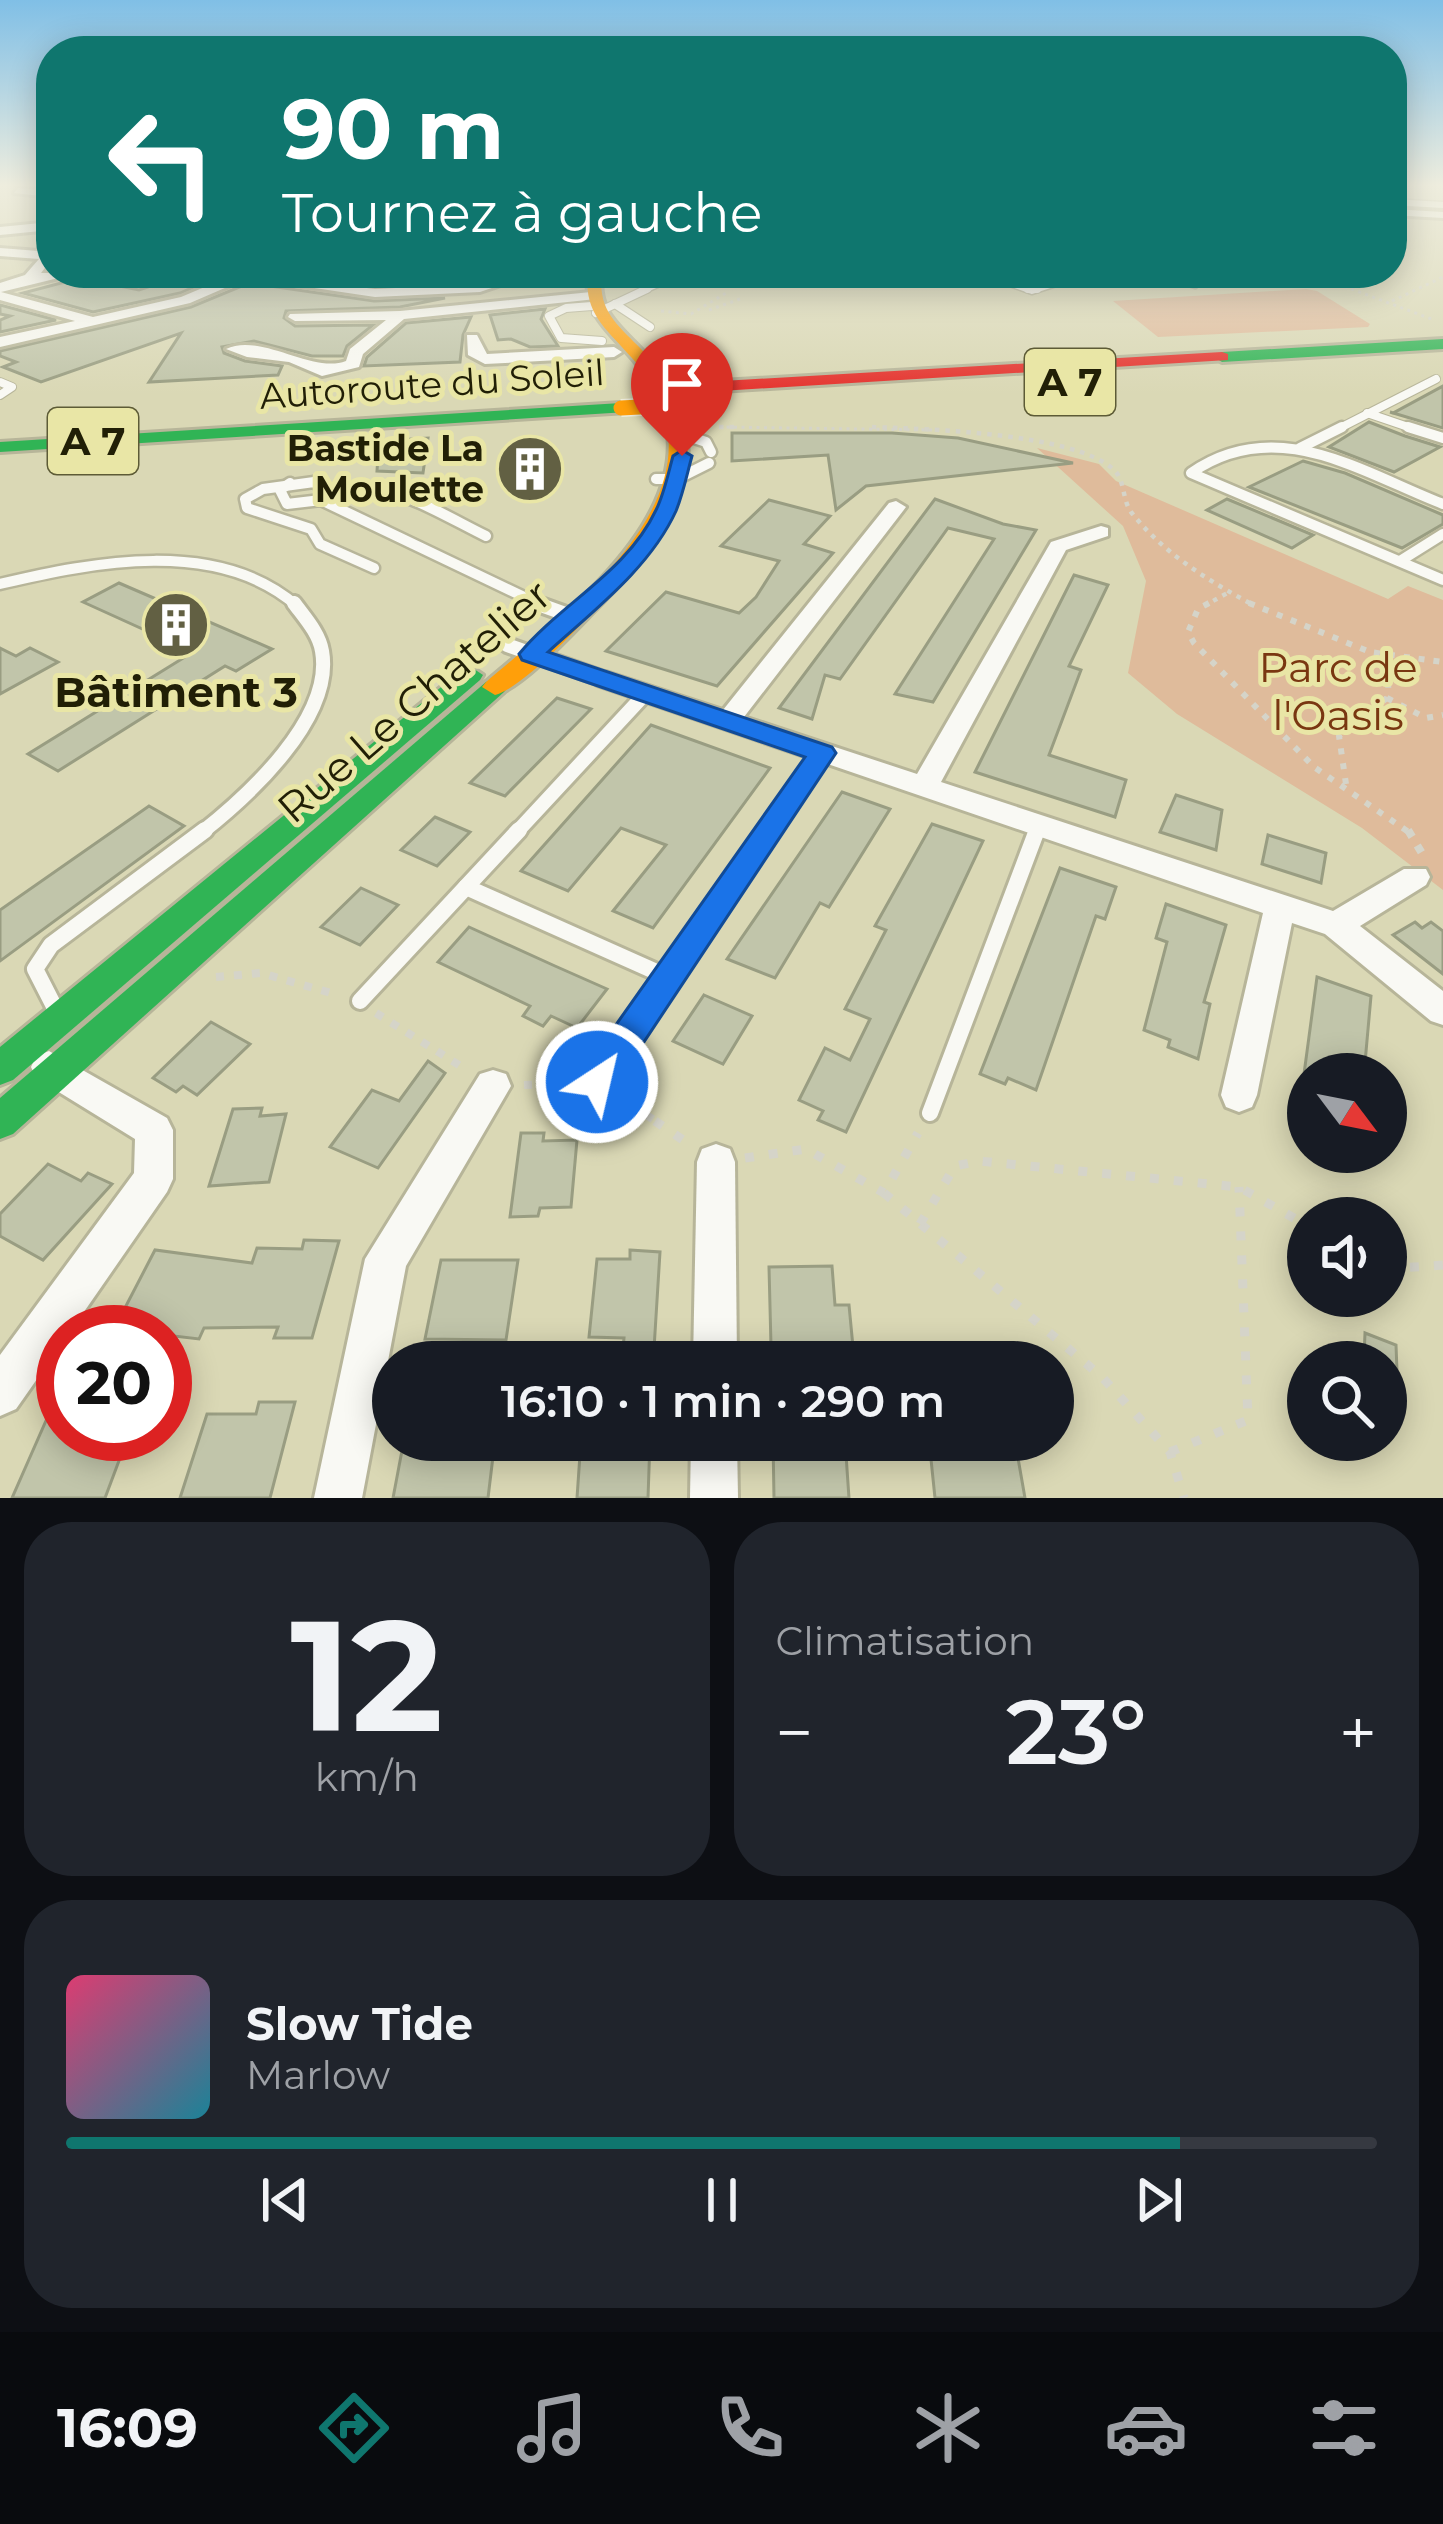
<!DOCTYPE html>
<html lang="fr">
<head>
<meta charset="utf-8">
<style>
	body { margin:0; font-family:Montserrat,sans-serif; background:#20242c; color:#f1f3f6; height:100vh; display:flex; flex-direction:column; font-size:45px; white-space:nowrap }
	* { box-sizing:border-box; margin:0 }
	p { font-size:39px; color:#9ea1a6 }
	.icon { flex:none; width:66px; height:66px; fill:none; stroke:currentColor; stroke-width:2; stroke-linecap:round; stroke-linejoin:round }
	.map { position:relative; height:1498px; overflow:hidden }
	.sheet { display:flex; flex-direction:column; gap:24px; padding:24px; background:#0d0f14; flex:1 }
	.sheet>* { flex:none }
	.banner { position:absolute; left:36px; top:36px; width:1371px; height:252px; border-radius:48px; box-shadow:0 6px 30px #0003; background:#0f766e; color:#fff; overflow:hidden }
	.needle { width:78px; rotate:122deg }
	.controls { position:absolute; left:1287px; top:1053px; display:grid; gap:24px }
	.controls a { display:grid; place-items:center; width:120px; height:120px; border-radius:50%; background:#171b24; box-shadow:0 6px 30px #0003; font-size:60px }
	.speed { position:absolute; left:36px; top:1305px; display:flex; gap:24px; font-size:60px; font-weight:700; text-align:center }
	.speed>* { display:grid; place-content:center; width:156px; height:156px; border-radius:50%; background:#171b24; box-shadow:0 6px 30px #0003; line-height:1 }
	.speed .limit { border:18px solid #d22; background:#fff; color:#111 }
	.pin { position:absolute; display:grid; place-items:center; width:102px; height:102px; color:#fff; margin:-123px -51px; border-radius:50% 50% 50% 0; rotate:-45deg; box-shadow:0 0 12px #0007 }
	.pin .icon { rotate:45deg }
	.me { position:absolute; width:132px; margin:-66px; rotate:35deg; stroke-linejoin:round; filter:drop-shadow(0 0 9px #0008) }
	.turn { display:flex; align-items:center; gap:42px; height:252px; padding:0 48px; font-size:54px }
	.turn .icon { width:156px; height:156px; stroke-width:2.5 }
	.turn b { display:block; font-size:84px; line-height:102px }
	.big { font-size:90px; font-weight:600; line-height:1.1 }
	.sheet .widget { flex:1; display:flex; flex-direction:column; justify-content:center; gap:18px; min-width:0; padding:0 42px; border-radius:48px; background:#20242c }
	.sheet .dial { align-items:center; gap:0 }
	.dial b { font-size:156px; line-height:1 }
	.song { display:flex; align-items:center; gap:36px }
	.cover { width:144px; height:144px; border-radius:18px; background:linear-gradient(135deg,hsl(340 70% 55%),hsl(190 70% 35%)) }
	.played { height:12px; border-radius:6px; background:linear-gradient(90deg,#0f766e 85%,#363941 85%) }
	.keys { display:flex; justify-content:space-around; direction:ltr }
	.heat { display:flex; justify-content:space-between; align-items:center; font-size:66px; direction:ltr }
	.sheet .tiles { flex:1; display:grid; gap:24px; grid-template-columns:1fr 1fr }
	.widget:last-child { grid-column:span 2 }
	.trip { position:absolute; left:372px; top:1341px; width:702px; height:120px; border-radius:60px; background:#171b24; box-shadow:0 6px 30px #0003; font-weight:600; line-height:120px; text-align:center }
	.tabs { display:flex; height:192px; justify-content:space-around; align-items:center; background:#090b0e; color:#9ea1a6 }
	.tabs .icon { width:84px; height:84px }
	.tabs .on { color:#0f766e }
	.tabs b { font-size:54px; color:#f1f3f6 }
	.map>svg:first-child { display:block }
	.green { fill:#dfbb9b }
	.building { fill:#c1c5aa; stroke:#999d82; stroke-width:3 }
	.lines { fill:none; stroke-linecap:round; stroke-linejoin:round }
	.lane-far4-casing { stroke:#b7b599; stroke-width:9 }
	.lane-far3-casing { stroke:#b7b599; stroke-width:10 }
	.lane-far2-casing { stroke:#b7b599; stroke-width:15 }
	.lane-far1-casing { stroke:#b7b599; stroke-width:20 }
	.lane-casing { stroke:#b7b599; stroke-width:22 }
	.street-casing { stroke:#b7b599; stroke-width:6 }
	.fast-casing { stroke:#b7b599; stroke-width:6 }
	.slow-casing { stroke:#b7b599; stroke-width:6 }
	.jam-casing { stroke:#b7b599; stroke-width:6 }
	.path-far4 { stroke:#d5d4c9; stroke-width:3; stroke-dasharray:3 4.5; stroke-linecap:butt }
	.path-far3 { stroke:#d5d4c9; stroke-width:4.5; stroke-dasharray:4.5 6; stroke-linecap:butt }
	.path-far2 { stroke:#d5d4c9; stroke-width:6; stroke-dasharray:6 9; stroke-linecap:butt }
	.path-far1 { stroke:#d5d4c9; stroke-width:8; stroke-dasharray:8 10; stroke-linecap:butt }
	.path { stroke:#d5d4c9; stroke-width:9; stroke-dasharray:9 15; stroke-linecap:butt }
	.lane-far4 { stroke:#f9f9f4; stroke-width:6 }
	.lane-far3 { stroke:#f9f9f4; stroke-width:8 }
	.lane-far2 { stroke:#f9f9f4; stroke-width:10 }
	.lane-far1 { stroke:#f9f9f4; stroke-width:14 }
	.lane { stroke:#f9f9f4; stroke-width:16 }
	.street { fill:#f9f9f4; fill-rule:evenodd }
	.fast { fill:#30b455; fill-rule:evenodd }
	.slow { fill:#ff9f0a; fill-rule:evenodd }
	.jam { fill:#e5322d; fill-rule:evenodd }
	.slow-bridge-casing { stroke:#eeedde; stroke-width:18; stroke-linecap:butt }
	.slow-bridge { stroke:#ff9f0a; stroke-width:15 }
	.route { fill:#1a73e8; stroke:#114b97; stroke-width:3 }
	.labels { text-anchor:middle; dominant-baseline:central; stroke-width:10; stroke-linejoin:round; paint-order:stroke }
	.far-street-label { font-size:36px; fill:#211f06; stroke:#e9e6a6 }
	.far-poi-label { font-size:36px; font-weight:bold; fill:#211f06; stroke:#e9e6a6; text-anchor:end }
	.shield { fill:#e9e6a6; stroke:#5d5b36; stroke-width:3 }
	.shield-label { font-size:39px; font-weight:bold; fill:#211f06 }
	.park-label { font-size:42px; fill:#793711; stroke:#e9e6a6 }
	.poi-label { font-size:42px; font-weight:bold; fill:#211f06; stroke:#e9e6a6 }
	.street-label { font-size:42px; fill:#211f06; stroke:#e9e6a6 }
</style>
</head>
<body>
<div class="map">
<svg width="1443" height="1498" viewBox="0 0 1443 1498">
	<rect width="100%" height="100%" fill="#dad8b5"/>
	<g class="green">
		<polygon points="1306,289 1317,291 1370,324 1368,327 1158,337 1113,301"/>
		<polygon points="1037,448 1099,464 1116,481 1388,599 1408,586 1443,600 1443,890 1362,828 1177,714 1128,673 1146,581 1123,526"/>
	</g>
	<g class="building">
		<polygon points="277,273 499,273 478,280 375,284"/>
		<polygon points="187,274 212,279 180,293 93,312 23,293 80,278 139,290"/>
		<polygon points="249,283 374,301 445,298 400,307 286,311 284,318 295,326 373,325 347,346 343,356 312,356 254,341 222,347 224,353 245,361 282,366 278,375 149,382 181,333 41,382 3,367 16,362 0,356 0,351 191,307"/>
		<polygon points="0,305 56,320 0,332 0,320 10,316 0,314"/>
		<polygon points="545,309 541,319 558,346 530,347 511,339 498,340 490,315"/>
		<polygon points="471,317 463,335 460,362 364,366 367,357 406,323"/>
		<polygon points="1443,386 1443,428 1390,412 1393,413"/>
		<polygon points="1369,422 1405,436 1440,447 1394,472 1329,447"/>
		<polygon points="732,433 892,433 958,438 1073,463 866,486 836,510 828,455 732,461"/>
		<polygon points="428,438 423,473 377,471 379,441"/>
		<polygon points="1303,461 1345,473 1443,515 1443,524 1402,548 1249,487"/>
		<polygon points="935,499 1003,524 1036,530 933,702 895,694 994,539 948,528 840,679 825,675 812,719 779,708"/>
		<polygon points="1227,499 1313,535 1292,548 1207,510"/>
		<polygon points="769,500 830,516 804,544 833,553 717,686 606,651 666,592 739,613 756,597 779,561 721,546"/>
		<polygon points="1074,575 1108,585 1069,666 1081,670 1049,755 1126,780 1115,817 975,772"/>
		<polygon points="119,583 272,649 236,671 225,666 58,771 28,754 193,652 83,602"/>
		<polygon points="0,648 16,656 30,648 58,662 0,694"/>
		<polygon points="557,698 591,709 505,796 470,783"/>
		<polygon points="651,725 770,768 653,928 613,911 666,845 621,828 568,891 521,871"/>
		<polygon points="842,792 890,809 829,907 820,903 775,978 727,959"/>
		<polygon points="1176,795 1222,810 1216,850 1160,832"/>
		<polygon points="149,806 184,826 0,961 0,910"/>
		<polygon points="435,817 470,832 437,866 401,850"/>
		<polygon points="932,824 983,841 846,1132 818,1120 823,1111 799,1100 825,1048 850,1060 870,1019 845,1009 886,930 875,926"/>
		<polygon points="1268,835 1326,853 1321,883 1262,864"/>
		<polygon points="1060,868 1116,887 1105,919 1096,916 1036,1090 1008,1078 1005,1084 980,1074"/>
		<polygon points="361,888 398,905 360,945 321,927"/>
		<polygon points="1166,904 1226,925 1204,1002 1210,1004 1198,1059 1168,1047 1170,1040 1144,1030 1167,942 1156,938"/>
		<polygon points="1415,922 1422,928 1431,922 1443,931 1443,974 1393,935"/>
		<polygon points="469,927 555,966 607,989 577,1028 551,1016 543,1026 523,1016 530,1006 438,962"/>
		<polygon points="1317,977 1371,996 1364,1074 1304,1074"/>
		<polygon points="704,995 752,1016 723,1064 673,1041"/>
		<polygon points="211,1022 250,1044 197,1095 183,1086 176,1092 153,1078"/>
		<polygon points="428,1061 445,1073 378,1168 330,1147 372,1090 399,1101"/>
		<polygon points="262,1108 260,1116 286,1114 269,1182 209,1186 233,1109"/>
		<polygon points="521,1133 544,1133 543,1141 577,1140 571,1207 540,1208 538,1216 510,1217"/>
		<polygon points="48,1164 81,1181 88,1173 112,1184 43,1260 0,1236 0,1214"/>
		<polygon points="304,1240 339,1241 312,1338 274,1338 278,1327 204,1328 199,1339 114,1329 155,1250 252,1263 257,1248 302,1249"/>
		<polygon points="630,1250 660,1252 654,1349 623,1348 624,1338 589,1337 597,1259 630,1259"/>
		<polygon points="441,1260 518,1260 506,1340 425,1339"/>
		<polygon points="832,1266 835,1305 849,1305 853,1347 771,1346 769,1267"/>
		<polygon points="1365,1333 1396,1345 1397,1371 1386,1367 1386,1362 1364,1358"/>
		<polygon points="63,1382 63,1434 129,1434 105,1498 12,1498"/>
		<polygon points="259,1402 295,1402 270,1498 180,1498 207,1414 256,1414"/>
		<polygon points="404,1440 495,1440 488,1498 393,1498"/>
		<polygon points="581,1440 650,1440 648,1498 577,1498"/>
		<polygon points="773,1440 845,1440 849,1498 774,1498"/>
		<polygon points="929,1440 1015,1441 1025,1498 935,1498"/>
	</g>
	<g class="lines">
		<defs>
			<g id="lane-far4">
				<polyline points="1392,202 1443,205"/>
				<polyline points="704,273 742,281 767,273"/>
				<polyline points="982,273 1032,291 1087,273"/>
				<polyline points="1153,273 1195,285"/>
				<polyline points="640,292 682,273"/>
			</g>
			<g id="lane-far3">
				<polyline points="1028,289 1037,289"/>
				<polyline points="615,304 650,327"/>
				<polyline points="592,306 566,308 549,316 561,338 602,341"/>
				<polyline points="596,313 647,289"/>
				<polyline points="0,382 12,387 0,395"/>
				<polyline points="1367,413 1417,430"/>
				<polyline points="1336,430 1436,379"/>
			</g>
			<g id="lane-far2">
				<polyline points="1408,427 1443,438"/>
				<polyline points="682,434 706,442 711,452"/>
				<polyline points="1300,448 1342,427"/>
				<polyline points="656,479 677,479 709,463"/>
				<polyline points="290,483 280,490 287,504 321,500"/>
				<path d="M326 491C385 476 435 511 486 536"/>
				<path d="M1443 504C1359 471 1276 414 1191 473L1443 580"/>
				<polyline points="1400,561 1443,534"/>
				<polyline points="374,568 320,544 311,529 247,508 245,499 263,489 314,482 326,491 321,500 543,606"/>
				<path d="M0 584C93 562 218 537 297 606"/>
			</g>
			<g id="lane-far1">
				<polyline points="535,603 574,617"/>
				<polyline points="507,645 606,680"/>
				<path d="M201 833C248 796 334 718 322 651 319 633 305 618 294 603"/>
				<polyline points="516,833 645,694"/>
				<polyline points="767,833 822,753"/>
				<polyline points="1036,833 1038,827"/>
			</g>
			<g id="lane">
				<polyline points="466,887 670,978"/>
				<polyline points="360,1001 519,830"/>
				<polyline points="57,1012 35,969 51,945 205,830"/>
				<polyline points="597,1082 770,830"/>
				<polyline points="930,1113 1037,830"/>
			</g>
			<g id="street">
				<polygon points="18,188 51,191 51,197 14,193"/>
				<polygon points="1392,209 1443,212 1443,218 1392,215"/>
				<polygon points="51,222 51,230 0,235 0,227"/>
				<polygon points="0,248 51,252 51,260 41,273 79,273 1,292 93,317 181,297 238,273 375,289 479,284 515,273 536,273 480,292 375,297 248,278 190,303 0,347 0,337 75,321 0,300 0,283 25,275 39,259 0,256"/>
				<path d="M121 273H176C164 280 133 280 121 273Z"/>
				<path d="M591 292 596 299 404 319 363 354 359 367 322 376 289 362 247 357 226 349C260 332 312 374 346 361L350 349 386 320 295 321 288 317 290 314 400 311Z"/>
				<polygon points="467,335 477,335 487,354 614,347 622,352 614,357 485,364 468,355"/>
				<polygon points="896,501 906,507 903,511 744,717 917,774 1051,542 1101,526 1108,528 1108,536 1066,550 941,782 1333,911 1404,869 1426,869 1430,877 1426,885 1360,926 1443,991 1443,1025 1431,1021 1325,934 1292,923 1257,1095 1252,1107 1239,1112 1226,1107 1221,1095 1263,913 597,685 593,680 606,672 723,710 889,503"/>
				<polygon points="49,1051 167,1118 173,1130 173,1179 167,1192 70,1332 63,1332 63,1342 16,1409 0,1416 0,1355 134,1173 135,1139 36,1078 31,1067 36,1056"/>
				<polygon points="493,1070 506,1074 511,1086 406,1266 362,1498 314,1498 365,1259 480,1074"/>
				<polygon points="716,1144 730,1149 735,1162 737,1362 693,1362 697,1162 702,1149"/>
				<polygon points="691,1440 737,1440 738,1498 690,1498"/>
			</g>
			<g id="fast">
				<polygon points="1443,339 1443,349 1222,362 1214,357 1222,352"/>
				<polygon points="621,403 627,404 627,412 0,452 0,442"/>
				<polygon points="471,667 483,675 480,680 13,1080 0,1085 0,1047 462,670"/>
				<polygon points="495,679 508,687 504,692 13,1134 0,1139 0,1098 486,682"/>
			</g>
			<path id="slow" d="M588 273H602C597 311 618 325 642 350 730 444 677 528 600 605 577 628 524 687 495 695L482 687 486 682C576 605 743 484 632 358 608 330 583 314 588 273Z"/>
			<polygon id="jam" points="1222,352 1228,354 1228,360 688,393 680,388 688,383"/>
		</defs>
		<use href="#lane-far4" class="lane-far4-casing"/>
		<use href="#lane-far3" class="lane-far3-casing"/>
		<use href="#lane-far2" class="lane-far2-casing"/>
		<use href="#lane-far1" class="lane-far1-casing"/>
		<use href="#lane" class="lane-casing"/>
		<use href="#street" class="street-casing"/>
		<use href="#fast" class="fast-casing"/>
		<use href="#slow" class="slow-casing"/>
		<use href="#jam" class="jam-casing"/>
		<g class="path-far4">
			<polyline points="1309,273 1434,320"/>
			<polyline points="1392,301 1443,277"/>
			<polyline points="709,310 740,299"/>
			<polyline points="661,311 691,314 726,293"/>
			<polyline points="719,427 933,430"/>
		</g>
		<g class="path-far3">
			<polyline points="719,427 735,427"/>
			<path d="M872 427C925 429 1076 433 1114 470 1125 480 1122 499 1131 512 1164 554 1209 581 1255 606"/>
			<polyline points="1204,606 1231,591"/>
		</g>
		<g class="path-far2">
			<polyline points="1209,603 1198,609 1188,632 1194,643 1314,767 1410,833"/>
			<polyline points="1249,603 1370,652"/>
			<polyline points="1387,698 1426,718 1443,715"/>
			<path d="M1346 784 1339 736 1387 698C1392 679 1382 667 1370 652L1443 662"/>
		</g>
		<g class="path-far1">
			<polyline points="1408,830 1423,855"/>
			<polyline points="216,977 261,973 338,995"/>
			<polyline points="376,1013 467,1070"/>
			<polyline points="524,1085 576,1083"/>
			<polyline points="616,1095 660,1124"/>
		</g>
		<g class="path">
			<polyline points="655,1121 689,1144"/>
			<polyline points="745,1158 806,1149 884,1193 918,1133"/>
			<polyline points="884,1193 1102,1377 1170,1452 1184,1498"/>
			<polyline points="920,1224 955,1166 979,1161 1239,1187 1308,1226"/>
			<polyline points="1386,1269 1443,1265"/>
			<polyline points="1170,1452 1248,1420 1239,1187"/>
		</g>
		<use href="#lane-far4" class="lane-far4"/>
		<use href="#lane-far3" class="lane-far3"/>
		<use href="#lane-far2" class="lane-far2"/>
		<use href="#lane-far1" class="lane-far1"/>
		<use href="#lane" class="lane"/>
		<use href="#street" class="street"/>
		<use href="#fast" class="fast"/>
		<use href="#slow" class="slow"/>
		<use href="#jam" class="jam"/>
		<defs>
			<polyline id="slow-bridge" points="621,408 696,404"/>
		</defs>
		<use href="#slow-bridge" class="slow-bridge-casing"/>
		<use href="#slow-bridge" class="slow-bridge"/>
	</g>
	<linearGradient id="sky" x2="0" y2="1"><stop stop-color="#80bfe6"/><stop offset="0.47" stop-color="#eeedde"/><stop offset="1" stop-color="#eeedde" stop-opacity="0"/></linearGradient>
	<rect width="1443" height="394" fill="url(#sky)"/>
	<path class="route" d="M682 450 692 456C687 474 683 494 676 511 650 568 593 611 548 652L832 747 836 753 610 1093 597 1098 584 1093 578 1082 584 1070 805 757 522 660 519 654C560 604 627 572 656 510 664 494 668 474 673 456Z"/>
	<defs>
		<symbol id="building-disc" viewBox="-11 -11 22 22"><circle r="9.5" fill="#626043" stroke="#e9e6a6"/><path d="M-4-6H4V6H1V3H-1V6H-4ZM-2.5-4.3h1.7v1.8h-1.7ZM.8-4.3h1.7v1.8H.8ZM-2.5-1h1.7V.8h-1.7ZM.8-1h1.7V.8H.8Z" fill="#fff"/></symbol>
	</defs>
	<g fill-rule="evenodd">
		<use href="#building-disc" x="492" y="431" width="76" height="76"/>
		<use href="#building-disc" x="138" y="587" width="76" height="76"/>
	</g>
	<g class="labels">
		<g class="far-street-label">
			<text transform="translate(432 384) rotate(-4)">Autoroute du Soleil</text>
		</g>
		<g class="far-poi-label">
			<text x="484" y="448">Bastide La<tspan x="484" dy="41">Moulette</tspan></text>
		</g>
		<g class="shield">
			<rect x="1025" y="349" width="90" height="66" rx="9"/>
			<rect x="48" y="408" width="90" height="66" rx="9"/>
		</g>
		<g class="shield-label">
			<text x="1070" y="382">A 7</text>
			<text x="93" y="441">A 7</text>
		</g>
		<g class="park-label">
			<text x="1338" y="667">Parc de<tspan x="1338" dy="48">l'Oasis</tspan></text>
		</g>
		<g class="poi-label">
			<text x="176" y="692">Bâtiment 3</text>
		</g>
		<g class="street-label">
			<text transform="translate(414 701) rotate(-41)">Rue Le Chatelier</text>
		</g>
	</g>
</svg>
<div class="controls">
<a><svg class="needle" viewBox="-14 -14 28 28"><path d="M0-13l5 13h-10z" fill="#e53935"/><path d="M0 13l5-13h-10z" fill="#9ea1a6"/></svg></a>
<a><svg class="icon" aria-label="sound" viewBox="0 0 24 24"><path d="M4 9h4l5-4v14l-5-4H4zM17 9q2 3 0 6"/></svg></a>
<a><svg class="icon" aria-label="search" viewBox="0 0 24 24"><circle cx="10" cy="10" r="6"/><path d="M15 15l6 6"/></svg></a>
</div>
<div class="speed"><div class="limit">20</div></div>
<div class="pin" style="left:682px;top:456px;background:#d93025"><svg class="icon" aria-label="arrive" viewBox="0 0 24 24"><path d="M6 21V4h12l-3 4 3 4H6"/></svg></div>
<svg class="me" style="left:597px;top:1082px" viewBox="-20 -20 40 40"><circle r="17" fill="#1a73e8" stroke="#fff" stroke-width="3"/><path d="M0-11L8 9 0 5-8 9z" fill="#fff"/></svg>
<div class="trip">16:10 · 1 min · 290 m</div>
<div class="banner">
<div class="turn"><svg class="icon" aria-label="left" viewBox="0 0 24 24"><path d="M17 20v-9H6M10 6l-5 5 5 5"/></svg><div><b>90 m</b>Tournez à gauche</div></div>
</div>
</div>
<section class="sheet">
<div class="tiles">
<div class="widget dial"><b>12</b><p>km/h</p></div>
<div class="widget"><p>Climatisation</p>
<div class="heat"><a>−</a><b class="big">23°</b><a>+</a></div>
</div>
<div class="widget">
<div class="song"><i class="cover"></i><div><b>Slow Tide</b><p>Marlow</p></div></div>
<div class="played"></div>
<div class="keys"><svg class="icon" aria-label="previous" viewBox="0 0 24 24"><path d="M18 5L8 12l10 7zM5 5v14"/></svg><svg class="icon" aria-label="pause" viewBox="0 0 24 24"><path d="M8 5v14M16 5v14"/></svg><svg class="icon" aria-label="next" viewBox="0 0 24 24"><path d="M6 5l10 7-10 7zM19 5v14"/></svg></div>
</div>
</div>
</section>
<nav class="tabs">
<b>16:09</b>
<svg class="icon on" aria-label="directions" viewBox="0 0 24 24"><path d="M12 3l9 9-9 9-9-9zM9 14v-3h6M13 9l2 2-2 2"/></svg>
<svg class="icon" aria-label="music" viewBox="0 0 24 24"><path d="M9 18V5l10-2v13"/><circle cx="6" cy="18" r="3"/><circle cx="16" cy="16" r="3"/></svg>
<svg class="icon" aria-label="phone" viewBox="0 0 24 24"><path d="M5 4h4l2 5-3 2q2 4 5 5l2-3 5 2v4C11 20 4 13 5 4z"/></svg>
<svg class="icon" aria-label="climate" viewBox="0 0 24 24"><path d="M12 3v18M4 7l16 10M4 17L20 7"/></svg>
<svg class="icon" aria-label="car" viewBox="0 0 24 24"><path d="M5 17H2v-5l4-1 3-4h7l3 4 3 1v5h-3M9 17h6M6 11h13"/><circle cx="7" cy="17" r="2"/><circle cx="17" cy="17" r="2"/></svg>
<svg class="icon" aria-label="filters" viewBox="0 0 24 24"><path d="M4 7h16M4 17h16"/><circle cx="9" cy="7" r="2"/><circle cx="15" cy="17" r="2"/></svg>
</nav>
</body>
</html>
